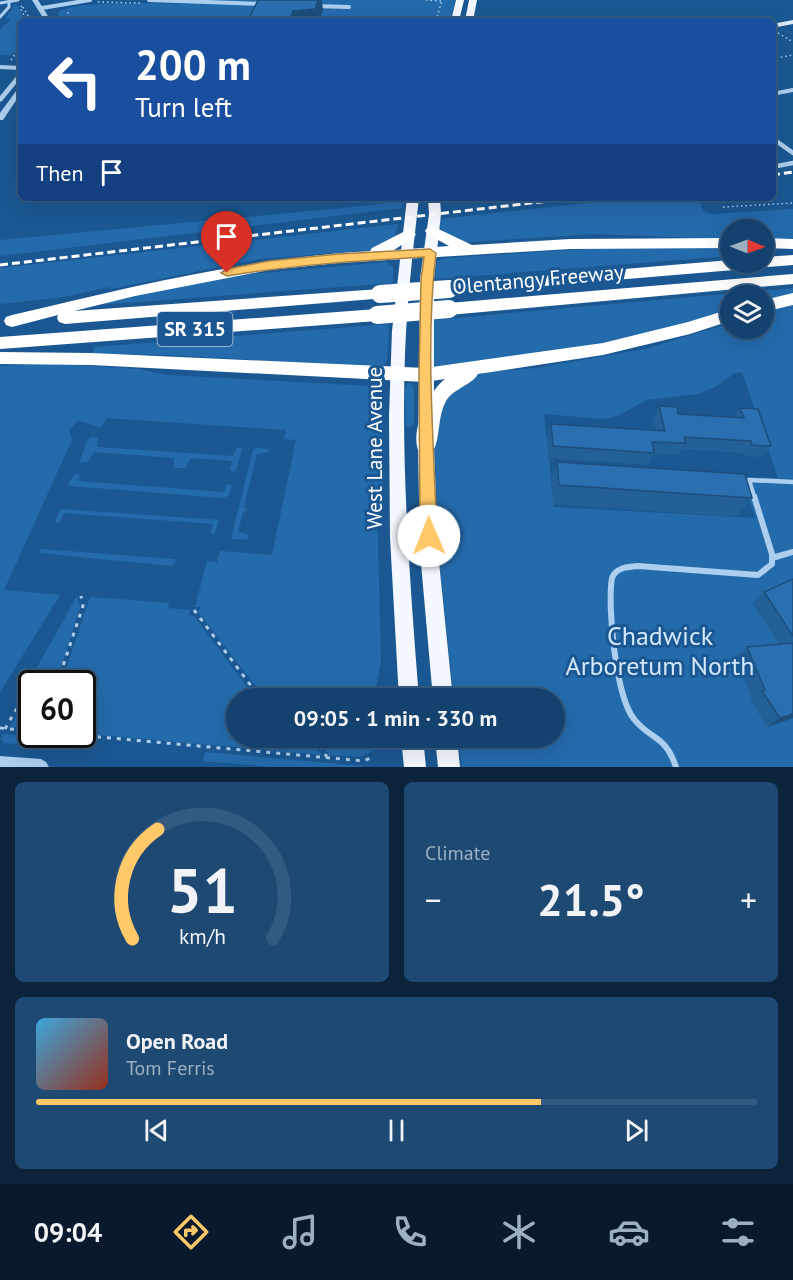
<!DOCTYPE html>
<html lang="en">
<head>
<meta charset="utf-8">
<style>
	body { margin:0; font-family:"PT Sans",sans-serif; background:#1d4973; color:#f1f3f6; height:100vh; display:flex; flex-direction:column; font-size:22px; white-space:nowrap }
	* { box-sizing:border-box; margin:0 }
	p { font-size:20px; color:#9db0c2 }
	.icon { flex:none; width:33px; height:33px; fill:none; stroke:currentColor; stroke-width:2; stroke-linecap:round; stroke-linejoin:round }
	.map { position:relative; height:767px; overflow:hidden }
	.drawer { display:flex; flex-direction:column; gap:15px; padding:15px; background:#0b243c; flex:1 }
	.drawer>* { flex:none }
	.top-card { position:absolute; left:18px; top:18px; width:758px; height:183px; border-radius:9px; box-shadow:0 6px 24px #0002,0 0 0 2px #335b81; background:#1a4fa0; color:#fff; overflow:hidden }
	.needle { width:39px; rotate:91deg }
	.tools { position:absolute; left:720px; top:219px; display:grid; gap:12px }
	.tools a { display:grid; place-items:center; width:54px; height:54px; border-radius:50%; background:#14426e; box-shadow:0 6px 24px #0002,0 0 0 2px #335b81; font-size:30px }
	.speed { position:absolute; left:18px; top:670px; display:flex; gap:12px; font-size:30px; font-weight:700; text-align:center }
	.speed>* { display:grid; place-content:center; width:78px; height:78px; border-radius:50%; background:#14426e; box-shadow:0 6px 24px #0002,0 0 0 2px #335b81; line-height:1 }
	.speed .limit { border:3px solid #111; border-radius:9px; background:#fff; color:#111 }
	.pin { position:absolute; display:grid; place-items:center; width:51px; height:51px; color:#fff; margin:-62px -26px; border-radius:50% 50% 50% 0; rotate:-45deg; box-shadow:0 0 6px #0007 }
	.pin .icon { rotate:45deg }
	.me { position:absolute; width:66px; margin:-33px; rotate:359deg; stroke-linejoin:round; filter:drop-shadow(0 0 4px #0008) }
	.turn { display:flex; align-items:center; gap:21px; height:126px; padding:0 18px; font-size:27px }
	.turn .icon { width:78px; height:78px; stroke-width:2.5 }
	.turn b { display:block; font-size:42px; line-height:51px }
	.then { display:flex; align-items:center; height:57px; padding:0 18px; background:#0003; gap:12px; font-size:22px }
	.big { font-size:45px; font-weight:600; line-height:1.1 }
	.drawer .card { flex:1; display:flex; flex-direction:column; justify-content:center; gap:9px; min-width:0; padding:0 21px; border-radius:9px; background:#1d4973 }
	.drawer .dial { align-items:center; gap:0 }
	.dial svg { height:156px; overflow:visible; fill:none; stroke:#335b81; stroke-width:7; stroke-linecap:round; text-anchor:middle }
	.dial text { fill:#f1f3f6; stroke:none }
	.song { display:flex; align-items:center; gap:18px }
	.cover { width:72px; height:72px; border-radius:9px; background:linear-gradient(135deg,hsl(200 70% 55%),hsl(10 70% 35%)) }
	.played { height:6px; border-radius:3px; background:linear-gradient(90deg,#ffc96a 70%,#335b81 70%) }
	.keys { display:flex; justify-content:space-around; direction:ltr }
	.heat { display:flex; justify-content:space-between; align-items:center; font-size:33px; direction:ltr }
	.drawer .tiles { flex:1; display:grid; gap:15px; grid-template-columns:1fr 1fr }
	.card:last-child { grid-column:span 2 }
	.trip { position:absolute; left:226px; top:688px; width:339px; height:60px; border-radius:30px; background:#14426e; box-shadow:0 6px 24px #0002,0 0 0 2px #335b81; font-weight:600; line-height:60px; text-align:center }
	.tab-bar { display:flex; height:96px; justify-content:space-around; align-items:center; background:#081a2c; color:#9db0c2 }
	.tab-bar .icon { width:42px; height:42px }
	.tab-bar .current { color:#ffc96a }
	.tab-bar b { font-size:27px; color:#f1f3f6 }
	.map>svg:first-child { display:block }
	.green { fill:#246bac; fill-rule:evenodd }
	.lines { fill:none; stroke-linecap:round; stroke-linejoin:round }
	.path-far1 { stroke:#accfef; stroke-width:1.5; stroke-dasharray:1.5 3; stroke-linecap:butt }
	.path { stroke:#accfef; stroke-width:3; stroke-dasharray:4 6; stroke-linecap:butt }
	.service-far2 { stroke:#accfef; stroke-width:3 }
	.service-far1 { stroke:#accfef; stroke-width:4.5 }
	.service { stroke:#accfef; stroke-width:6 }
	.minor-far1 { stroke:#accfef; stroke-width:4 }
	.minor { stroke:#accfef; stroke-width:4.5 }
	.tertiary { fill:#accfef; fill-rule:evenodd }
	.secondary { fill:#daeafb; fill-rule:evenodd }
	.primary { fill:#f4f9ff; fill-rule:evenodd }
	.motorway { fill:#fff; fill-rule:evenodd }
	.rail { stroke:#fff; stroke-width:3; stroke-dasharray:8 4; stroke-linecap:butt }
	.motorway-bridge { stroke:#fff; stroke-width:18 }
	.wall { fill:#246098 }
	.shaded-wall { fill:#1d4e7c }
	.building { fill:#2a70b1; stroke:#1d4e7c; stroke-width:1.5 }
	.route { fill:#ffc96a; stroke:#a68345; stroke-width:1.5 }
	.labels { text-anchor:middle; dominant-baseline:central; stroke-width:6; stroke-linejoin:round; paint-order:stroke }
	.shield { fill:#1b5893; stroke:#bbcddf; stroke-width:1.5 }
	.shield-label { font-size:20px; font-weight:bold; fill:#fff }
	.street-label { font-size:21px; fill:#fff; stroke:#1b5893 }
	.near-park-label { font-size:26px; fill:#d3e8fb; stroke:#1b5893 }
</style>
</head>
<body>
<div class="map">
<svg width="793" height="767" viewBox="0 0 793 767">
	<rect width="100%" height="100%" fill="#1b5893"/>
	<g class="green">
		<path d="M190 0H455L451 21H61L57 13C70 0 163 3 187 4Z"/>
		<polygon points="16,4 20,7 18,8 25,21 21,21 21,44 12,55 0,55 0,30 11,19 5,18"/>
		<polygon points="388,198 397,198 402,202 402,208 0,256 0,240 383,204"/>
		<polygon points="633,198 706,198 702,200 701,207 706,213 713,214 793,209 793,239 764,239 764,230 730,230 730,239 594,234 470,242 462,242 441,232 439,219"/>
		<polygon points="398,224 395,236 373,250 259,259 111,289 109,287 64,297 0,304 0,268"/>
		<polygon points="616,247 730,247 730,256 435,279 437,261 445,258"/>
		<polygon points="388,262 388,265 393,267 393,283 97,305 98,301 240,275"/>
		<polygon points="793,288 793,294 764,301 764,296 730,296 730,311 686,325 597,345 436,368 434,366 433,320"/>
		<path d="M793 304V767H462L458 738H555V699H454L439 560 434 425 445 397 476 376 488 372 536 368 645 349 730 323V328H764V312ZM742 372 778 478 742 477 755 518 554 507 544 414 603 419 617 416 647 400 698 394 715 387 735 373Z"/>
		<polygon points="389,324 387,361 382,367 167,355 93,354 94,347"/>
		<polygon points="56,364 139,369 167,375 370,386 368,392 381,402 383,412 383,482 377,508 381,661 374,699 266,699 199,613 200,607 195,607 207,561 217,562 220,551 272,555 296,440 284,439 286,430 106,418 101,428 78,420 69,430 72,440 4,590 60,595 0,692 0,366"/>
		<polygon points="408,383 413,385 414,388 414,422 410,428 406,426 405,389"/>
		<polygon points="92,437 98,438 97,447 233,456 236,449 241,447 242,450 236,470 233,472 230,469 232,461 190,458 186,468 174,468 174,458 94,452 88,462 79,463 88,439"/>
		<polygon points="257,448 268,449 270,452 257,454 244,506 247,510 243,512 238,532 247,534 249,537 246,540 231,539 253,450"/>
		<polygon points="75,473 80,476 78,481 224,492 227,484 232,485 229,495 224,498 70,486 68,485"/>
		<polygon points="60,509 219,520 214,535 211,533 213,524 64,513 60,522 55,523"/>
		<polygon points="41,549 174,559 176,561 172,566 40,553"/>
		<polygon points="77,596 80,607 56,682 26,687"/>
		<polygon points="90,597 169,603 168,608 190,610 189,615 194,616 256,699 237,699 237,738 308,738 322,755 88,734 95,711 90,711 83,732 82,684 61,684"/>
		<polygon points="30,691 31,691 31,729 10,727"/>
		<polygon points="2,734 66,740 63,748 4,743 1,739"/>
		<path d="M316 738H376C377 763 345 756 329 755Z"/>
		<polygon points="205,752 363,766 363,767 272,767 203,761"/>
	</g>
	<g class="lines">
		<g class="path-far1">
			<polyline points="426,0 441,1"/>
			<polyline points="98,2 141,3"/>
			<polyline points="22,6 20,8 27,21"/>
			<polyline points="23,7 31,21"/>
			<polyline points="68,12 68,21"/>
			<polyline points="436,21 442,0"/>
			<polyline points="778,33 793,42"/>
			<polyline points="16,57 21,52"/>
			<polyline points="772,59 793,55"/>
			<polyline points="11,60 21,45"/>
			<polyline points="723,207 793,203"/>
		</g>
		<g class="path">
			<polyline points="194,610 261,699"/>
			<polyline points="57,684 83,606 81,596"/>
			<polyline points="0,728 32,731"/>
			<polyline points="5,729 28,689 32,688"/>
			<polyline points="77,735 364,761 374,756"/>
			<polyline points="313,738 327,757"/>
		</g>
		<g class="service-far2">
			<polyline points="0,3 18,0"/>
			<polyline points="0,17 9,7 9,2"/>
		</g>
		<polyline class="service-far1" points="754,497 749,480 793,482"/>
		<g class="service">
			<polyline points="772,558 793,552"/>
			<path d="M676 767C665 734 650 740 634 719 616 697 607 606 612 578 616 567 628 567 638 566L758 575 772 564V554L754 496"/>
		</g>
		<g class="minor-far1">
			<polyline points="149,0 265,4"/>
			<polyline points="314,6 349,7"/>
			<polyline points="42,8 90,0"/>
			<polyline points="772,94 793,90"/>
		</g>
		<g class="minor">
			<polyline points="772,138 793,153"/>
			<polyline points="772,167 793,163"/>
		</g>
		<g class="tertiary">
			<polygon points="32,0 38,0 51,21 45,21"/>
			<polygon points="0,65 21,66 21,70 0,69"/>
			<polygon points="21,72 21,78 2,101 0,102 0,96 19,73"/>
			<polygon points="21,86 21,93 3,120 0,120 0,113 19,87"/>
			<polygon points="0,756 41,759 46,762 49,767 0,767"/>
		</g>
		<polygon class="secondary" points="793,20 793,24 772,28 772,24"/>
		<g class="primary">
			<polygon points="456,0 464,0 459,21 451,21"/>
			<polygon points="469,0 477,0 473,21 465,21"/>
			<path d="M407 198H419C413 249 407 301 405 353 401 468 410 584 419 699H399L390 537 389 416 392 331Z"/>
			<polygon points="428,198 440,198 441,214 434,279 434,446 438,552 453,699 433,699 420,552 418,446 420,279 429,214"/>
			<polygon points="401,738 423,738 426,767 404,767"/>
			<polygon points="435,738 457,738 460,767 438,767"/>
		</g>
		<g class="motorway">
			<path d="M432 226 472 245 570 239 730 238V248L570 249 338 263 269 270 135 296 74 311 380 289 386 290 388 294 386 298 65 324 59 322 57 318 58 315 12 327 6 325 4 321 6 317 12 315C130 287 248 258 370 251L372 248 409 229 416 234 414 237 394 250 449 246 427 234 425 231 427 228Z"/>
			<polygon points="764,238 793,239 793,249 764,248"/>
			<polygon points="793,255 793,265 449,294 443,293 441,289 443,285 449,284 730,260 730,262 764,262 764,257"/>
			<polygon points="793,274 793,284 449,315 443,313 441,309 443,305 449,303"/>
			<polygon points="793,293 793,305 764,312 764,300"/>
			<polygon points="377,309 383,311 385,315 383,319 377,321 0,349 0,337"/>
			<path d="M730 309V321L690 334 603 355 478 374C472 385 454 388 446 401 437 417 441 436 433 452L426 454 419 452C409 432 429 391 445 379L425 382 91 365 0 364V352L91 353 425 368 603 343 688 322Z"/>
		</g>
		<g class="rail">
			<polyline points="772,175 793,172"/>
			<polyline points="0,265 574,198"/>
		</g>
		<g class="motorway-bridge">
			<polyline points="380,294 449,289"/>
			<polyline points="377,315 449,309"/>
		</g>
	</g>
	<g class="wall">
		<polygon points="318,198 345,198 345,200"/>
		<polygon points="659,406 678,414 735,418 740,408 771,446 762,457 744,456 743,453 682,449 679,455 654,454 648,465 549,458 547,436 551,424 656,430 653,418"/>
		<polygon points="557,462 752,498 737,517 553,504 551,481"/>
		<polygon points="793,579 793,718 767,727 750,700 752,698 735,657 747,647 779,644 752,603 764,592"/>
	</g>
	<g class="shaded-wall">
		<polygon points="318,0 322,0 323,10 319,21 289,21 293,11"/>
		<polygon points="793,714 793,718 767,727 780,718"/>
	</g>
	<g class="building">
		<polygon points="258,0 318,0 315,9 293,11 289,21 248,21"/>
		<polygon points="659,406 677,407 678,414 744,418 740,408 758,409 771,446 752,445 751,441 684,437 686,443 652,442 654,453 553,446 551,424 665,431"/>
		<polygon points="557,462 745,474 752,498 559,485"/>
		<polygon points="793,579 793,636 764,592"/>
		<polygon points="793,643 793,714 780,718 762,691 765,690 747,647"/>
	</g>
	<path class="route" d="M430 249 436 253C425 344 434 444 437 536L434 541 429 543 423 541 420 536 419 375 421 279 424 257C357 261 292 265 227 276L221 273 227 269 269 261 338 254Z"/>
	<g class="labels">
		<rect class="shield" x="157.5" y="312" width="75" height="34" rx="4.5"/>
		<g class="shield-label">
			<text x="195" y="329">SR 315</text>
		</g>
		<g class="street-label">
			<text transform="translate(538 279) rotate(-5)">Olentangy Freeway</text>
			<text transform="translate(374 448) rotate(-90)">West Lane Avenue</text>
		</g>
		<g class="near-park-label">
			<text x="660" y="635">Chadwick<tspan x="660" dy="30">Arboretum North</tspan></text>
		</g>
	</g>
</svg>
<div class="tools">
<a><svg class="needle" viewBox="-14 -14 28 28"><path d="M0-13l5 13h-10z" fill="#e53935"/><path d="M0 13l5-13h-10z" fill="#9db0c2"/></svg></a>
<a><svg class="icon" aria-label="layers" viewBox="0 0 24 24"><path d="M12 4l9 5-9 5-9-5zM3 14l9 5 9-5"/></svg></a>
</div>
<div class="speed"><div class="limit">60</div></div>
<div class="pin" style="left:227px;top:273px;background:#d93025"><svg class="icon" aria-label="arrive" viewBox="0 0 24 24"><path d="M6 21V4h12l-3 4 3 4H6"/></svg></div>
<svg class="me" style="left:429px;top:536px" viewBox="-20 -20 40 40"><circle r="19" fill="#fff"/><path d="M0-13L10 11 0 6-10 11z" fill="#ffc96a"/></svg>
<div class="trip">09:05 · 1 min · 330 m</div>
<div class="top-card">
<div class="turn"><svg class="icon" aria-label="left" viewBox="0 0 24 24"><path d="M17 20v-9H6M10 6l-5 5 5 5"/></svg><div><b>200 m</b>Turn left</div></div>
<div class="then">Then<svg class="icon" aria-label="arrive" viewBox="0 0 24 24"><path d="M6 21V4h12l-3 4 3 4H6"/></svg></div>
</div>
</div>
<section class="drawer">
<div class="tiles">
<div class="card dial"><svg viewBox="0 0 100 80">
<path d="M14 69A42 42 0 1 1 86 69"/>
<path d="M14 69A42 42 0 0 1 27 13" stroke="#ffc96a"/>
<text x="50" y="56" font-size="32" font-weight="700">51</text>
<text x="50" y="72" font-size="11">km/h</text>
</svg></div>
<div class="card"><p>Climate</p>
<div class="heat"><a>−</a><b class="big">21.5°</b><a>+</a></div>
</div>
<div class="card">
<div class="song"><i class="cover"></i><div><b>Open Road</b><p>Tom Ferris</p></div></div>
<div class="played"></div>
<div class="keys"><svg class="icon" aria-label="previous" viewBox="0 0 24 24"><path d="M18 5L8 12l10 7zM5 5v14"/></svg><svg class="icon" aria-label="pause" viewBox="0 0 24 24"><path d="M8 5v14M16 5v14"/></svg><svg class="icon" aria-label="next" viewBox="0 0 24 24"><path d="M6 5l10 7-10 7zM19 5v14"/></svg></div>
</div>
</div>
</section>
<nav class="tab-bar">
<b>09:04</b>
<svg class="icon current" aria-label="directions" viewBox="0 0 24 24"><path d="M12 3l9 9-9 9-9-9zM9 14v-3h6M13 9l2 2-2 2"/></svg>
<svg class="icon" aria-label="music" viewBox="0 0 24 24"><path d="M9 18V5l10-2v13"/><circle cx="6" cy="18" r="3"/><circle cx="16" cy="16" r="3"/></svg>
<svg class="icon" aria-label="phone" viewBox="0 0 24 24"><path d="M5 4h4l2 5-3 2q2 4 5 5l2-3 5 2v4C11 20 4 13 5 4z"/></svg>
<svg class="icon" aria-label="climate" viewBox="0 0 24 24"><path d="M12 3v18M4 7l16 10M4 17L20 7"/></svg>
<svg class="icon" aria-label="car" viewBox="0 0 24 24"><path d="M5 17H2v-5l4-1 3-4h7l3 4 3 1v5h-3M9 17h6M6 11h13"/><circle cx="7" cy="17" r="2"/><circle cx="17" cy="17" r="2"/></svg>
<svg class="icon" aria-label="filters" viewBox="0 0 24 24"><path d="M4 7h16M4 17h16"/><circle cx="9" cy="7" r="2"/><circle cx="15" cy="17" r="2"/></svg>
</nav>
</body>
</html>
